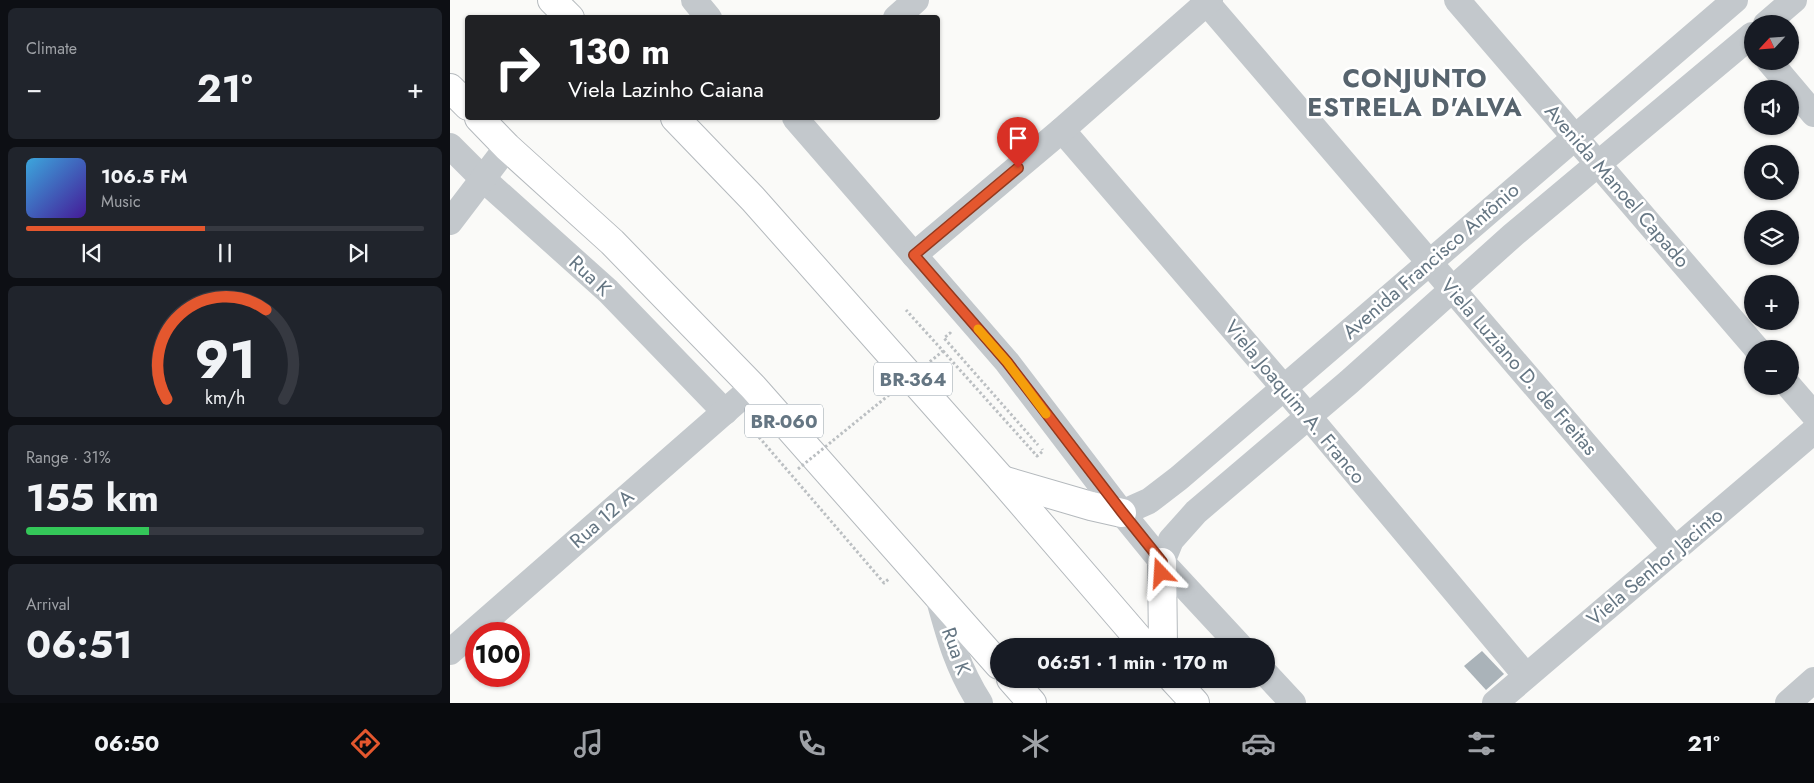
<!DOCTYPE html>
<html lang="en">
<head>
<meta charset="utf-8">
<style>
	body { margin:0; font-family:Jost,sans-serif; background:#20242c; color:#f1f3f6; height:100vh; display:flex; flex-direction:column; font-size:19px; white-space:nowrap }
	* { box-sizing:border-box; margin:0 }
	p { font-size:16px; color:#9ea1a6 }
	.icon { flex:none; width:28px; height:28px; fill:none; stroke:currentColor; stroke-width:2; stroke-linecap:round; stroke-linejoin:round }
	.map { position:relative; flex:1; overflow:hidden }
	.panel { display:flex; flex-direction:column; gap:8px; padding:8px; background:#0d0f14; width:450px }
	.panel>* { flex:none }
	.guide { position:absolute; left:15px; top:15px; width:475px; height:105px; border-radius:5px; box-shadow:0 1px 4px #0004; background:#202124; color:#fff; overflow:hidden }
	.needle { width:32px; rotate:244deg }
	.tools { position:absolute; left:1294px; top:15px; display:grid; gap:10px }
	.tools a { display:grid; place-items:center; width:55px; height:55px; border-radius:50%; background:#171b24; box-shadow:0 1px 4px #0004; font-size:25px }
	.speed { position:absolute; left:15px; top:622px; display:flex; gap:10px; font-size:25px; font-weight:700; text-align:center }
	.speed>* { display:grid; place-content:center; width:65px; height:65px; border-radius:50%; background:#171b24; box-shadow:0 1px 4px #0004; line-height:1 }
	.speed .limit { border:8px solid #d22; background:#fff; color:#111 }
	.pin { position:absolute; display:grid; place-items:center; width:42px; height:42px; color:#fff; margin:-51px -21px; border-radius:50% 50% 50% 0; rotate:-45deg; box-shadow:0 0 5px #0007 }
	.pin .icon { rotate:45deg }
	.me { position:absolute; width:55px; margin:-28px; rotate:340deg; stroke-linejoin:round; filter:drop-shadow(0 0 4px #0008) }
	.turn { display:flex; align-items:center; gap:18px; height:105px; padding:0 20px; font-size:22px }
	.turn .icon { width:65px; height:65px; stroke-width:2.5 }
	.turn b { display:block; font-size:35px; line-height:42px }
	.big { font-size:38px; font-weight:700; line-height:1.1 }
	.panel .widget { flex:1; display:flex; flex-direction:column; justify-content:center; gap:8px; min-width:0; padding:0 18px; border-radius:8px; background:#20242c }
	.panel .dial { align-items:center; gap:0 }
	.dial svg { height:130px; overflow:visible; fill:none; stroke:#363941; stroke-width:7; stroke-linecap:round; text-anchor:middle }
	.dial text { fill:#f1f3f6; stroke:none }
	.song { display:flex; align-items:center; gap:15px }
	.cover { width:60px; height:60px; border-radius:8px; background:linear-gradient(135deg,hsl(200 70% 55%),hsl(260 70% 35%)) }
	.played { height:5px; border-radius:2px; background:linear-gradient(90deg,#e4572e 45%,#363941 45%) }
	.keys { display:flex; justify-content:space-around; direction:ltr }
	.heat { display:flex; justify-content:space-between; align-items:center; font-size:28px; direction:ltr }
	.charge { height:8px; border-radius:4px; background:linear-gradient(90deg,#34c759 31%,#363941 0) }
	.trip { position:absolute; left:540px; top:638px; width:285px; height:50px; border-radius:25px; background:#171b24; box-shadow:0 1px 4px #0004; font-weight:700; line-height:50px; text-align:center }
	.tabs { display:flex; height:80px; justify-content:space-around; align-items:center; background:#090b0e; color:#9ea1a6 }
	.tabs .icon { width:35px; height:35px }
	.tabs .on { color:#e4572e }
	.tabs b { font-size:22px; color:#f1f3f6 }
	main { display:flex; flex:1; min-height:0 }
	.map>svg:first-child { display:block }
	.building { fill:#aab3b9 }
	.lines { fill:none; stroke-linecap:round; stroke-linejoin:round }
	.highway-casing { stroke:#b4b9bd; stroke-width:30 }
	.path { stroke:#bbbfc2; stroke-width:3; stroke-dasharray:2.5 2.5; stroke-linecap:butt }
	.minor { stroke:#c3c8cc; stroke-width:26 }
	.highway { stroke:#fff; stroke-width:28 }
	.path-bridge { stroke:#bbbfc2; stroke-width:3; stroke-dasharray:2.5 2.5; stroke-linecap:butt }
	.route-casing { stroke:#94391e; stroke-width:12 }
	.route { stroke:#e4572e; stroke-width:9 }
	.slow { stroke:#f59e0b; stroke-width:9 }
	.labels { text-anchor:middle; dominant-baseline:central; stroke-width:5; stroke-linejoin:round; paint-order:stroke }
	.shield { fill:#fff; stroke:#939fa8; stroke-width:1 }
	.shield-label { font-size:19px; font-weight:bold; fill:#657683 }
	.street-label { font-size:20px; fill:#657683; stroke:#fff }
	.district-label { font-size:25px; font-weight:bold; letter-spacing:1px; fill:#57646e; stroke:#fff }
</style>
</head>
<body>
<main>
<section class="panel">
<div class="widget"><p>Climate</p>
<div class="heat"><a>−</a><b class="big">21°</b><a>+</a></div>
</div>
<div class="widget">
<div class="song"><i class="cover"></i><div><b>106.5 FM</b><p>Music</p></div></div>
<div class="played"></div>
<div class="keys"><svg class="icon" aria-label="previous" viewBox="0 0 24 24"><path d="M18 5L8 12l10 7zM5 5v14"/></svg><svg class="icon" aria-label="pause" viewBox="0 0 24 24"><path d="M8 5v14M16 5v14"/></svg><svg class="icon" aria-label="next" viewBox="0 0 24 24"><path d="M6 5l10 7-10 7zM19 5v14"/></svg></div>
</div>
<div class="widget dial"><svg viewBox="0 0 100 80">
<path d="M14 69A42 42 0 1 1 86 69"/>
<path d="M14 69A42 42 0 0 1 75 14" stroke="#e4572e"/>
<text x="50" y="56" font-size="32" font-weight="700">91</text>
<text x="50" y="72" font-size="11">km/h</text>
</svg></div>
<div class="widget"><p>Range · 31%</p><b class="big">155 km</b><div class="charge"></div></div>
<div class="widget"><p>Arrival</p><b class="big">06:51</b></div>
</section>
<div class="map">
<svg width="1364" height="703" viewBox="0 0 1364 703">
	<rect width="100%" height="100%" fill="#fafaf8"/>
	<polygon class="building" points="1032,651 1054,674 1036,690 1014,666"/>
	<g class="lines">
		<defs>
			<g id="highway">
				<polyline points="102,0 120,18"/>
				<polyline points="0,88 18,106"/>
				<polyline points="29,118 57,147 162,242 303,387 549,665"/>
				<polyline points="225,118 303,199 552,480 695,646"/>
				<polyline points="552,480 641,506 672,513"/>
				<polyline points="712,562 713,646"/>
				<polyline points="561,679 582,703"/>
				<polyline points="723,679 745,703"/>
			</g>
		</defs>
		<use href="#highway" class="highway-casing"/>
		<g class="path">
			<polyline points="501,334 500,333 494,338 588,445"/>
			<polyline points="493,351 587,456 593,451 592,449"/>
			<polyline points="296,422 434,583 440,578"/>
		</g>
		<g class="minor">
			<polyline points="244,0 259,18"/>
			<polyline points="1007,0 1307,349"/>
			<polyline points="757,3 1225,549"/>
			<polyline points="446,18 466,0"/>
			<polyline points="1316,24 1344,0"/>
			<polyline points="1319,61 1364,114"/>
			<polyline points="345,118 557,362 672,513 712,562 790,646"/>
			<polyline points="612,130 859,417 1076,676"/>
			<polyline points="0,146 32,178 158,291 275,412"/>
			<polyline points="0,222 57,147"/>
			<polyline points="464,255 612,130 760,0"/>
			<polyline points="1339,386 1364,415"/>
			<polyline points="672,513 699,501 729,478 1285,0"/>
			<polyline points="712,562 721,540 746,512 899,382 1063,235 1302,35"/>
			<path d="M488 596C499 636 507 667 530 703"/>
			<polyline points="0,652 303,387"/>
			<polyline points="816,674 843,703"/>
			<polyline points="1045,703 1364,431"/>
			<polyline points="1338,703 1364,680"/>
		</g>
		<use href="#highway" class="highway"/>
		<polyline class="path-bridge" points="348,469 493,351 456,310"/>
	</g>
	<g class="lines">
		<defs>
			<polyline id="route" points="568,168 464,255 557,362 672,512 712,562 711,573"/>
		</defs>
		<use href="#route" class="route-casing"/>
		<use href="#route" class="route"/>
		<polyline class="slow" points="528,329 557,362 596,414"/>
	</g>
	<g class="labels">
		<g class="shield">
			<rect x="424" y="362.5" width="78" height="33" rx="4"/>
			<rect x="295" y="404.5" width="78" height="33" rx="4"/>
		</g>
		<g class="shield-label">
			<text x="463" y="379">BR-364</text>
			<text x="334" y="421">BR-060</text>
		</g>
		<g class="street-label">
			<text transform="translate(1167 186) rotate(49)">Avenida Manoel Capado</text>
			<text transform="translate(981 261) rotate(-41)">Avenida Francisco Antônio</text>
			<text transform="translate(140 276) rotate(43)">Rua K</text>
			<text transform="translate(1069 367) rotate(49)">Viela Luziano D. de Freitas</text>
			<text transform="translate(845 402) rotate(50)">Viela Joaquim A. Franco</text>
			<text transform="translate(152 519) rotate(-41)">Rua 12 A</text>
			<text transform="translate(1205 567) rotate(-40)">Viela Senhor Jacinto</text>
			<text transform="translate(506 651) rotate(70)">Rua K</text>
		</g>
		<g class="district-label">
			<text x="965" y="78">CONJUNTO<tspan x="965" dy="29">ESTRELA D'ALVA</tspan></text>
		</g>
	</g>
</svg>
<div class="tools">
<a><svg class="needle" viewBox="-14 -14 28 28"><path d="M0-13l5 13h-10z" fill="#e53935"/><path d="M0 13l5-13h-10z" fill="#9ea1a6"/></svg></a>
<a><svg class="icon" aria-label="sound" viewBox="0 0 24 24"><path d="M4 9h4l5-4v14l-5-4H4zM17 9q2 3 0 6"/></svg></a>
<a><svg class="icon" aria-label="search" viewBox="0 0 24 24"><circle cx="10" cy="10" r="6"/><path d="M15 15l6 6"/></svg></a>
<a><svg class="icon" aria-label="layers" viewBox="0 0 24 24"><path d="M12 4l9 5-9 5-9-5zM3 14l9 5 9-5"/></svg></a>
<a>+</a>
<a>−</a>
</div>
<div class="speed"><div class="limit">100</div></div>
<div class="pin" style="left:568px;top:168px;background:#d93025"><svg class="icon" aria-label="arrive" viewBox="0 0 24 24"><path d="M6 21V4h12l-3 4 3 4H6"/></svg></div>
<svg class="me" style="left:711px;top:573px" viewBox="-20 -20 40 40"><path d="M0-17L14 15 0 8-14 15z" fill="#e4572e" stroke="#fff" stroke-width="4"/></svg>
<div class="trip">06:51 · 1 min · 170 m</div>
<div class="guide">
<div class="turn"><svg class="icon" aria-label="right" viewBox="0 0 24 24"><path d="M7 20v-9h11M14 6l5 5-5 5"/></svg><div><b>130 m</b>Viela Lazinho Caiana</div></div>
</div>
</div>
</main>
<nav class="tabs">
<b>06:50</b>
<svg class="icon on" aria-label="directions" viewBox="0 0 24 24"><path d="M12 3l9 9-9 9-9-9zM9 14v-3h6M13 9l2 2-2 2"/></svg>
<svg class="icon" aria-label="music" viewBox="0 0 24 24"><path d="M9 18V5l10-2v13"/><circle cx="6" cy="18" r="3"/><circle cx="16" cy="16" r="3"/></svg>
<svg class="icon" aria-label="phone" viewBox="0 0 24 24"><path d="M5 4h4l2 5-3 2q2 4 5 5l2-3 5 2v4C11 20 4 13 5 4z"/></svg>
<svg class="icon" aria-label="climate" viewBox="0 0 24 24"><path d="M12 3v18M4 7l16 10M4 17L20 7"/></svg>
<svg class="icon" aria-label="car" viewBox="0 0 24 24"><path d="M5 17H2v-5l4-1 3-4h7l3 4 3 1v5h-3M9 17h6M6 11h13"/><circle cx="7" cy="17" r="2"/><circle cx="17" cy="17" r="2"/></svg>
<svg class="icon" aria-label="filters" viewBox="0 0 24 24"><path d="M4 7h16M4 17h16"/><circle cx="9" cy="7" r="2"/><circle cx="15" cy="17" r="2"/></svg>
<b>21°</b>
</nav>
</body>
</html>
